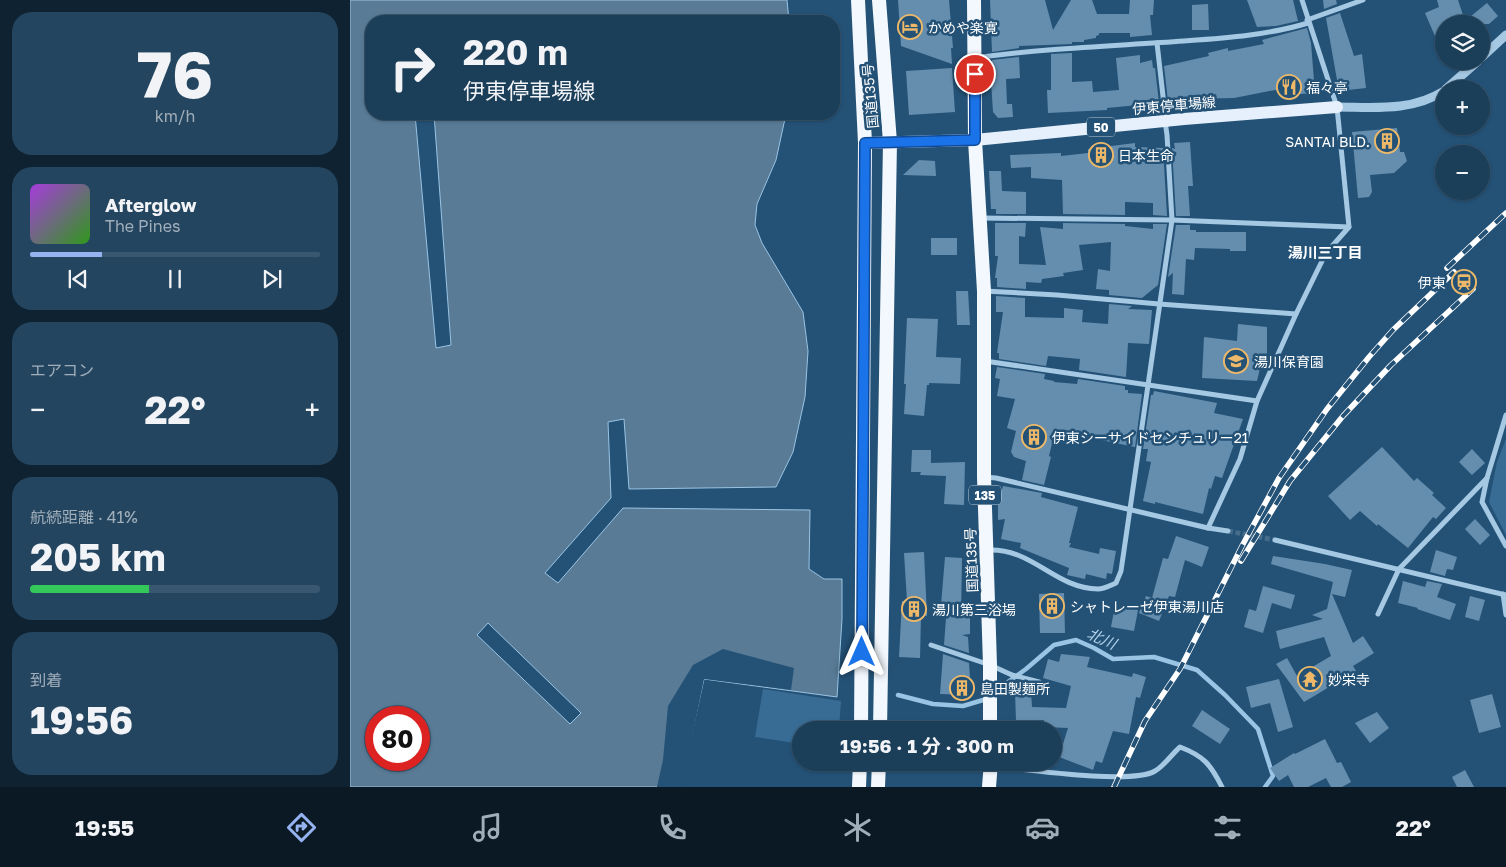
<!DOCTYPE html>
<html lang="ja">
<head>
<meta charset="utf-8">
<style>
	body { margin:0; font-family:"Golos Text","Noto Sans JP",sans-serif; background:#24455f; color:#f1f3f6; height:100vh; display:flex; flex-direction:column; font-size:19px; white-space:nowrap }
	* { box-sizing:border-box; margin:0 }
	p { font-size:16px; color:#a0aeba }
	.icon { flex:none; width:28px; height:28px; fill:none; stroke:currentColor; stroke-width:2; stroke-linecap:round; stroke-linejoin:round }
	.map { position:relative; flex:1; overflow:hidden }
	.sheet { display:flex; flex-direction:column; gap:12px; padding:12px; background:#0f2231; width:350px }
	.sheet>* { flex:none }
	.guide { position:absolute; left:15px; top:15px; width:475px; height:105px; border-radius:20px; box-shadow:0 1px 4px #0004,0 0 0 1px #39576f; background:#1b3e59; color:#f1f3f6; overflow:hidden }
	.tools { position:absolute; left:1085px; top:15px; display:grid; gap:10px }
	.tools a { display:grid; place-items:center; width:55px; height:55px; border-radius:50%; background:#1b3e59; box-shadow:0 1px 4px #0004,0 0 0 1px #39576f; font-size:25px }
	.speed { position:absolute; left:15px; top:706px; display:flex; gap:10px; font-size:25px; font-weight:700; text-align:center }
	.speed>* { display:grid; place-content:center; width:65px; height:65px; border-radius:50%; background:#1b3e59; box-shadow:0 1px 4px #0004,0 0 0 1px #39576f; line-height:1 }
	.speed .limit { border:8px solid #d22; background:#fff; color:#111 }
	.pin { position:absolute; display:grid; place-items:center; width:42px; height:42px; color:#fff; margin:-21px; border:2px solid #fff; border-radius:50%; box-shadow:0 1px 5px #0007 }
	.me { position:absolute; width:55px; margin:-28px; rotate:0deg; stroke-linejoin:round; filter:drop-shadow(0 0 4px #0008) }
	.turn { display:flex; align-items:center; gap:18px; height:105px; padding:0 15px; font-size:22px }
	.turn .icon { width:65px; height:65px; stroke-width:2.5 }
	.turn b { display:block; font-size:35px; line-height:42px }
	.big { font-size:38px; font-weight:700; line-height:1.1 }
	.sheet .card { flex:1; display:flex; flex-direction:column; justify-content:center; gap:8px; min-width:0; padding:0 18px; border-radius:20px; background:#24455f }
	.sheet .dial { align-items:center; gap:0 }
	.dial b { font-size:65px; line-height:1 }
	.song { display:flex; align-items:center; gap:15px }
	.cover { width:60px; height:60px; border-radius:8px; background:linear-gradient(135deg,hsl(280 70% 55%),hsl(110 70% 35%)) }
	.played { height:5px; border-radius:2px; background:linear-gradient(90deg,#95b2f1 25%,#39576f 25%) }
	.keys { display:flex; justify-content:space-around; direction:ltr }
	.heat { display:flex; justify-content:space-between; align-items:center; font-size:28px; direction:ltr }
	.charge { height:8px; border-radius:4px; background:linear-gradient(90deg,#34c759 41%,#39576f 0) }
	.trip { position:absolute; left:442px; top:721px; width:270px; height:50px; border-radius:25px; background:#1b3e59; box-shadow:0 1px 4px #0004,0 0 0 1px #39576f; font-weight:700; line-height:50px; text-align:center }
	.tabs { display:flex; height:80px; justify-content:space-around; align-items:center; background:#0b1924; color:#a0aeba }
	.tabs .icon { width:35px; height:35px }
	.tabs .selected { color:#95b2f1 }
	.tabs b { font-size:22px; color:#f1f3f6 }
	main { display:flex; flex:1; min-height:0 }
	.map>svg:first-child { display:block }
	.green { fill:#386c95 }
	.water { fill:#597b96; stroke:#9ac4e4; fill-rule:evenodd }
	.pier { fill:#245277 }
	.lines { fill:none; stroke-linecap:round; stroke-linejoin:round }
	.stream { stroke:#9ac4e4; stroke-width:4.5 }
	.building { fill:#658eae }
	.minor-tunnel { stroke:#456c8b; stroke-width:5; stroke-dasharray:5 2.5; stroke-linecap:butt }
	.minor { stroke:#a5c8e3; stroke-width:5 }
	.tertiary { stroke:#a5c8e3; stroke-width:9 }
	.primary { stroke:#e5f0fc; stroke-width:12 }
	.trunk { stroke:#f2f8fe; stroke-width:14 }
	.rail-casing { stroke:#fff; stroke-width:5.5 }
	.rail { stroke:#245277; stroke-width:4; stroke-dasharray:11; stroke-linecap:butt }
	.route-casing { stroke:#114b97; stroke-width:12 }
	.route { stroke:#1a73e8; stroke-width:9 }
	.labels { text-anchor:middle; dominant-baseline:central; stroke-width:5; stroke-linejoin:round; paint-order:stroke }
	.shield { fill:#245277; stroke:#bdcbd6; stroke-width:1 }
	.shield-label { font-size:12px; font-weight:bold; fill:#fff }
	.poi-label { font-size:14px; fill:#fff; stroke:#245277; text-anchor:start }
	.street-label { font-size:14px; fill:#fff; stroke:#245277 }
	.neighbourhood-label { font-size:15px; font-weight:bold; fill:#fff; stroke:#245277 }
	.water-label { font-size:15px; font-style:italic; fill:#b0d2eb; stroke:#245277 }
</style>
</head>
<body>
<main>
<section class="sheet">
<div class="card dial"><b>76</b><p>km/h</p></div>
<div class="card">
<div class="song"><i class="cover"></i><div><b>Afterglow</b><p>The Pines</p></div></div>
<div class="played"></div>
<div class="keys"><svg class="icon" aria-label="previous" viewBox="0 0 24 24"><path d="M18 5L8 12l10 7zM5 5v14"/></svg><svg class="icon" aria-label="pause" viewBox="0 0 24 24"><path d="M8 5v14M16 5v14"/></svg><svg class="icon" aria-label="next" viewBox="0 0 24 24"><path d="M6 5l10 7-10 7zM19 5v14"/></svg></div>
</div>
<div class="card"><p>エアコン</p>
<div class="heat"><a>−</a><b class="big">22°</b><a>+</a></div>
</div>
<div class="card"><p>航続距離 · 41%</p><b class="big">205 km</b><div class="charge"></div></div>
<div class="card"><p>到着</p><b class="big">19:56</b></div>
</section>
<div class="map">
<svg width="1156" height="787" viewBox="0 0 1156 787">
	<rect width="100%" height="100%" fill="#245277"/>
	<g class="green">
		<polygon points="1156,439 1156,535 1139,502 1147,462"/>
		<polygon points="413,689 491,701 489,730 451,730 451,744 405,737"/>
	</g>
	<path class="water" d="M0 0H437L439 21H21V114H65L86 348 101 345 84 114H436L426 160 407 204 405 225 412 243 453 312 458 351 455 397 443 452 426 487 279 489 274 419 258 422 261 498 195 573 208 583 273 508 460 510 459 569 474 579H492V619L487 697 354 679 330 787H0ZM138 623 231 713 220 724 127 635ZM26 718H69V760H26Z"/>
	<polygon class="pier" points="373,649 444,668 441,690 354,679 332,787 307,787 313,760 318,706 343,665"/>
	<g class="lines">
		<polyline class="stream" points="548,695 583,704 613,706 633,700 676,669 704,645 726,640 744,648 763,659 804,657 847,670 875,695 908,729 923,776 915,787"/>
	</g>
	<g class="building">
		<polygon points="548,0 599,0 603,48 601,48 602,64 551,46"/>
		<polygon points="640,0 695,0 703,30 721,0 742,0 747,14 779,14 780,0 804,0 803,15 800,15 802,35 780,37 780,33 749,33 749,35 746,36 746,38 734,40 734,42 722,42 722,44 669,46 669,48 642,52"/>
		<polygon points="897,0 943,0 948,21 926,26 907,27"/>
		<polygon points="973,0 986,0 987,4 974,9"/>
		<polygon points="1087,0 1108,0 1115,21 1137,3 1148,16 1139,24 1094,24 1094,57 1075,13 1089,7"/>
		<polygon points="858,4 859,30 842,30 842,5"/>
		<polygon points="990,13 1004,56 1012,54 1016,88 989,91 976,18"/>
		<polygon points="957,28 961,43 965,93 936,95 935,88 884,98 840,99 828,102 827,100 818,101 814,66 859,56 858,53 878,48 878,51 914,44 912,40"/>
		<polygon points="722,53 722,82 742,81 743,92 769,90 766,58 790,55 790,63 802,60 803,68 805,68 809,103 757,108 757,110 698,113 697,90 701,90 701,54"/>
		<polygon points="669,57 670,78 656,79 657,104 662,104 663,117 648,118 643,112 640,65 642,65 642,60"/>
		<polygon points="602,68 605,112 559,115 556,71"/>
		<polygon points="1047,128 1050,152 1054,152 1057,161 1044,173 1020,175 1022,192 1019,197 1008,198 1002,132"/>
		<polygon points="840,142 843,186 838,186 840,216 826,216 822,148 825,149 824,143"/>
		<polygon points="785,143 785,147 813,148 817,216 803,215 803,203 775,202 775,215 713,214 712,180 681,178 681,167 661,168 660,155 711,153 711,156 738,153 738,149"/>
		<polygon points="569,160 585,161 586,176 553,175"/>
		<polygon points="639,171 651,171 652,191 676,192 676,214 646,214 646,209 641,209"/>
		<polygon points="645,223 676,223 675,237 669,236 669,264 696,265 690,227 713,229 713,223 775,224 775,226 803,229 803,224 817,224 808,285 792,298 759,295 759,290 746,289 748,269 760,271 761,242 729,245 733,270 713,273 714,276 692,279 691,283 676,282 676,289 647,287 647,278 645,278 648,256 645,256"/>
		<polygon points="826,225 840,225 840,230 846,230 846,232 896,232 896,251 880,251 880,249 845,248 844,260 836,259 834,295 822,294 823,273 818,277"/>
		<rect x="581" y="238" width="26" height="17"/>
		<polygon points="606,291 618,291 620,325 607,325"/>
		<polygon points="646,296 675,298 675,317 714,318 714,308 733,310 732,322 758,324 759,304 782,306 778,309 802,310 799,344 778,343 776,377 729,370 730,359 698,356 696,366 649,359 649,353 647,353 653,312 646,312"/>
		<polygon points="557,318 588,319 586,357 611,358 610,384 579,383 579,385 577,385 574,416 554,414 556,384 554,384"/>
		<polygon points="888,324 917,327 917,361 910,368 907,381 852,378 854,337 887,341"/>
		<polygon points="647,367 695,374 694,379 704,381 704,382 727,384 728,379 775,386 775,390 778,390 778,393 792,394 785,447 751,440 733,439 733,433 705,431 699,456 701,457 694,485 672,480 676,461 664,457 661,452 666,431 657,428 665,399 647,396 650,379 645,378"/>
		<polygon points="804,391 867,403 864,413 893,419 872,478 865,476 861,489 859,488 853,514 805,502 805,504 793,501 801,462 796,461 798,449 793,449 801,395 803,395"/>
		<polygon points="1032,447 1064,481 1067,478 1084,493 1082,495 1096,508 1086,519 1083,517 1058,548 1028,524 1027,526 1010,511 1000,520 978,496"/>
		<polygon points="1122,449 1135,463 1122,475 1109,462"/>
		<polygon points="562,450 581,450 581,463 615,462 614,505 594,504 596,476 570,475 571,472 561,472"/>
		<polygon points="653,486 692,493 691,497 728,507 719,543 721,543 719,547 749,554 750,548 766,551 762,574 757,573 756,579 736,574 735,579 717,575 719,568 670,548 671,543 651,539 655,519 648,520 648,500 649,500"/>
		<polygon points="1125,519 1140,535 1130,545 1115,529"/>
		<polygon points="826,536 859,547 852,567 835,560 825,597 819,596 809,621 789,613 796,596 802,598 813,558 818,559"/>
		<polygon points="1086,550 1107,557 1103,570 1097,569 1095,576 1080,572"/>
		<polygon points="574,552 577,616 571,615 570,658 549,657 552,601 557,601 554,553"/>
		<polygon points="923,556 975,564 1002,570 995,597 982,594 1003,643 1013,636 1024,653 1003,666 1006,671 954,702 926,664 937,658 947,676 981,656 974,637 930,649 926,631 973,619 962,615 977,609 983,582 921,564"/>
		<polygon points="595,557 612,558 611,617 620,617 620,634 612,635 618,637 619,653 594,645 596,618 590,617"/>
		<polygon points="1053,581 1075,587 1077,581 1092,584 1087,597 1106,604 1100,620 1067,609 1068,608 1048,603"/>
		<polygon points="913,586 945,595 941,609 922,603 913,633 894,627 899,609 906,611"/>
		<polygon points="714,593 715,633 690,633 689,594"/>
		<polygon points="1120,596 1135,600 1129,621 1115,617"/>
		<polygon points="765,606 788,610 784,631 761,627"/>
		<polygon points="593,654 619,663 621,695 590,694"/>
		<polygon points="711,654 740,657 737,667 782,677 783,673 796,677 790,698 786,697 779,734 763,731 752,763 746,761 743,770 709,757 718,728 694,727 694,720 666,721 665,691 681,691 682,707 716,708 721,686 693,678 698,659 709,662"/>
		<polygon points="929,679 943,727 928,732 920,703 901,708 896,687"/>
		<polygon points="1142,694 1151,727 1129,733 1120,700"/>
		<polygon points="852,710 880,729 870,744 842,726"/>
		<polygon points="1027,712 1039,728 1020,743 1005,723"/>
		<polygon points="975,739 987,763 991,762 1001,782 992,787 981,787 976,778 958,787 944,787 938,775 929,781 920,768 944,753 945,754"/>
		<polygon points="1115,770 1124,787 1107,787 1102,777"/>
	</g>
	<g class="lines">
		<polyline class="minor-tunnel" points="878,531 925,540"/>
		<g class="minor">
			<polyline points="957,20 1013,0"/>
			<path d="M626 58C695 48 765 46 834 41 875 38 919 35 958 23"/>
			<polyline points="631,218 822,220 999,227"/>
			<polyline points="634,291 707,295 809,304 946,314"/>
			<polyline points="635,361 907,401"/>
			<polyline points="1156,415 1137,478 1132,502 1156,546"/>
			<polyline points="635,477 646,478 858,528 878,531"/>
			<polyline points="858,528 890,459 907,401 946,314 976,253 999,227 987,107 952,0"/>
			<polyline points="925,540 1156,595"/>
			<path d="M638 550C683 548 704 588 748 589 754 589 761 585 766 583L771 571 822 220 817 135 815 121V114L807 43"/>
			<polyline points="1153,594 1156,615"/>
			<polyline points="1028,614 1049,569 1137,478"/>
			<polyline points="581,645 640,665 662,675 689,682"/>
			<path d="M641 766C672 769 782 785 805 771 814 766 822 754 830 747 854 756 861 765 872 787"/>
		</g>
		<g class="tertiary">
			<polyline points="1131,58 1156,35"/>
			<polyline points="1096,89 1128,61"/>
			<path d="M987 107C1023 107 1061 112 1094 91"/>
		</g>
		<polyline class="primary" points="515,143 625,140 834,119 987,107"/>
		<g class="trunk">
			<polyline points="508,0 515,143 511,730"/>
			<polyline points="529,0 540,142 530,730"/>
			<polyline points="624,0 625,140 634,291 634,477 640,665 640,730"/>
			<polyline points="509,787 510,762"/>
			<polyline points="528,787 529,762"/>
			<polyline points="639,787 641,762"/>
		</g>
		<defs>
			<g id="rail">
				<polyline points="1097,268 1156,213"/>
				<polyline points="891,561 940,481 993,416 1041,365 1123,289"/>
				<polyline points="764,787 795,721 830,669 892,546 929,478 977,409 1019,357 1043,330 1104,272"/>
			</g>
		</defs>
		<use href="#rail" class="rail-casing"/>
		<use href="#rail" class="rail"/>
	</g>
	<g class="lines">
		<defs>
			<polyline id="route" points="512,652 515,143 625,140 625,74"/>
		</defs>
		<use href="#route" class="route-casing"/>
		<use href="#route" class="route"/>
	</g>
	<defs>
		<symbol id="hotel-ring" viewBox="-11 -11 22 22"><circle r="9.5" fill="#245277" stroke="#edb969" stroke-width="1.5"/><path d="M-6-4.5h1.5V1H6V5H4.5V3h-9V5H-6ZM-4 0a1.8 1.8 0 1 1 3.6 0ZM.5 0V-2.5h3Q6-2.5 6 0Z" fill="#edb969"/></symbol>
		<symbol id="restaurant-ring" viewBox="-11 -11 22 22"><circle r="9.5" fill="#245277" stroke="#edb969" stroke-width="1.5"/><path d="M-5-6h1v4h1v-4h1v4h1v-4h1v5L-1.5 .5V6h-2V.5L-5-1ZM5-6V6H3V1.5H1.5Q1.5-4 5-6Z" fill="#edb969"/></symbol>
		<symbol id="building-ring" viewBox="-11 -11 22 22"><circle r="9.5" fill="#245277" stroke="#edb969" stroke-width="1.5"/><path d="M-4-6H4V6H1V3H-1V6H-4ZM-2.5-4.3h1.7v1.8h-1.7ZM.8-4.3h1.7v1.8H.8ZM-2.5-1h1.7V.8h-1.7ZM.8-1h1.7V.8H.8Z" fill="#edb969"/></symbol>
		<symbol id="station-ring" viewBox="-11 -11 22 22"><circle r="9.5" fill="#245277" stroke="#edb969" stroke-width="1.5"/><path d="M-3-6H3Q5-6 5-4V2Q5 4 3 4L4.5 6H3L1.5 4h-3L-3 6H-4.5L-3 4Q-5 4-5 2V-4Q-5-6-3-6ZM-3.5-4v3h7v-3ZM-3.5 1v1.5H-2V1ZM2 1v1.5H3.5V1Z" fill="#edb969"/></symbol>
		<symbol id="school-ring" viewBox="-11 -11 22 22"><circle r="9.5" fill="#245277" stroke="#edb969" stroke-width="1.5"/><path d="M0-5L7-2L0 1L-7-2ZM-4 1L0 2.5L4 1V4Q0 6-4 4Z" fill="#edb969"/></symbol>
		<symbol id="temple-ring" viewBox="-11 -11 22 22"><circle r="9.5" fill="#245277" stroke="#edb969" stroke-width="1.5"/><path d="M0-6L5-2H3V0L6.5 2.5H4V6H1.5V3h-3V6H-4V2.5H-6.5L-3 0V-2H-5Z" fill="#edb969"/></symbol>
	</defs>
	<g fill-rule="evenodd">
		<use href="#hotel-ring" x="546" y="13" width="28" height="28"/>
		<use href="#restaurant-ring" x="925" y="73" width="28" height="28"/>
		<use href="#building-ring" x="1023" y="127" width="28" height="28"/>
		<use href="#building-ring" x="737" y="141" width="28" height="28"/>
		<use href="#station-ring" x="1100" y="268" width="28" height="28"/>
		<use href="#school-ring" x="872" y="347" width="28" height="28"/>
		<use href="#building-ring" x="670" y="423" width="28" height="28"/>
		<use href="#building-ring" x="688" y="592" width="28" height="28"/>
		<use href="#building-ring" x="550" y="595" width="28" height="28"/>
		<use href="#temple-ring" x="946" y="665" width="28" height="28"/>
		<use href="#building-ring" x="598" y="674" width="28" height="28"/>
	</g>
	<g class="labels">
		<g class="shield">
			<rect x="737" y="117.5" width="28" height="19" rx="4"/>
			<rect x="619" y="485.5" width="32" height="19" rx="4"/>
		</g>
		<g class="shield-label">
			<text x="751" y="127">50</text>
			<text x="635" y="495">135</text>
		</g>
		<g class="poi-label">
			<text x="578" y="27">かめや楽寛</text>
			<text x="956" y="87">福々亭</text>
			<text x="1020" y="141" text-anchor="end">SANTAI BLD.</text>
			<text x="768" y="155">日本生命</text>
			<text x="1096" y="282" text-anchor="end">伊東</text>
			<text x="904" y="361">湯川保育園</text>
			<text x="702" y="437">伊東シーサイドセンチュリー21</text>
			<text x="720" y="606">シャトレーゼ伊東湯川店</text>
			<text x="582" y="609">湯川第三浴場</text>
			<text x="978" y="679">妙栄寺</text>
			<text x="630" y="688">島田製麺所</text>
		</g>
		<g class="street-label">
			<text transform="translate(520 96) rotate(-95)">国道135号</text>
			<text transform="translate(824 105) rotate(-5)">伊東停車場線</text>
			<text transform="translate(621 560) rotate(-92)">国道135号</text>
		</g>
		<g class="neighbourhood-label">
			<text x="975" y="252">湯川三丁目</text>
		</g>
		<g class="water-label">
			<text transform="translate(752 638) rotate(24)">北川</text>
		</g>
	</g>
</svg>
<div class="tools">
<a><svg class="icon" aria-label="layers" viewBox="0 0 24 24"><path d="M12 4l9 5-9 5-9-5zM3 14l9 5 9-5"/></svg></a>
<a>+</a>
<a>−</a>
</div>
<div class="speed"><div class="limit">80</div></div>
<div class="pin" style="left:625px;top:74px;background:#d93025"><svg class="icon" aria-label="arrive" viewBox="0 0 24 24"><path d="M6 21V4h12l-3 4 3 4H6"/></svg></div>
<svg class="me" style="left:512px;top:652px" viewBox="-20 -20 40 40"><path d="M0-17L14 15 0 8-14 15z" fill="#1a73e8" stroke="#fff" stroke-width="4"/></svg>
<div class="trip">19:56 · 1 分 · 300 m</div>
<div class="guide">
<div class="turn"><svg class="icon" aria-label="right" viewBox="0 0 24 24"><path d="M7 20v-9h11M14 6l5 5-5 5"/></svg><div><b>220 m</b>伊東停車場線</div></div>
</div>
</div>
</main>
<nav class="tabs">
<b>19:55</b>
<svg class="icon selected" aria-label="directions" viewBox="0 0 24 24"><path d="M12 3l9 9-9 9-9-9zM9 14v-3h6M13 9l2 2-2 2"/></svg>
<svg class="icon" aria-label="music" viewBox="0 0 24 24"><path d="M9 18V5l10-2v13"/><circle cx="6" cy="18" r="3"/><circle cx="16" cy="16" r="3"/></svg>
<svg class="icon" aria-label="phone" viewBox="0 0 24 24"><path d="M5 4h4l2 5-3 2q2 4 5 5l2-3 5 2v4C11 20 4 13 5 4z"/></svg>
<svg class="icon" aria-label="climate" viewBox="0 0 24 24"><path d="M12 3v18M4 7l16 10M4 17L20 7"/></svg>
<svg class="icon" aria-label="car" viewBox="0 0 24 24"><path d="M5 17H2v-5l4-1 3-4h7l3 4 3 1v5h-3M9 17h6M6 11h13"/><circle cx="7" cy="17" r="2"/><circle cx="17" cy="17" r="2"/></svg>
<svg class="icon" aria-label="filters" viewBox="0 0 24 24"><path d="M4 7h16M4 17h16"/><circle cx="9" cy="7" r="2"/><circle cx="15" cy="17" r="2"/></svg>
<b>22°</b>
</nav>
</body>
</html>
